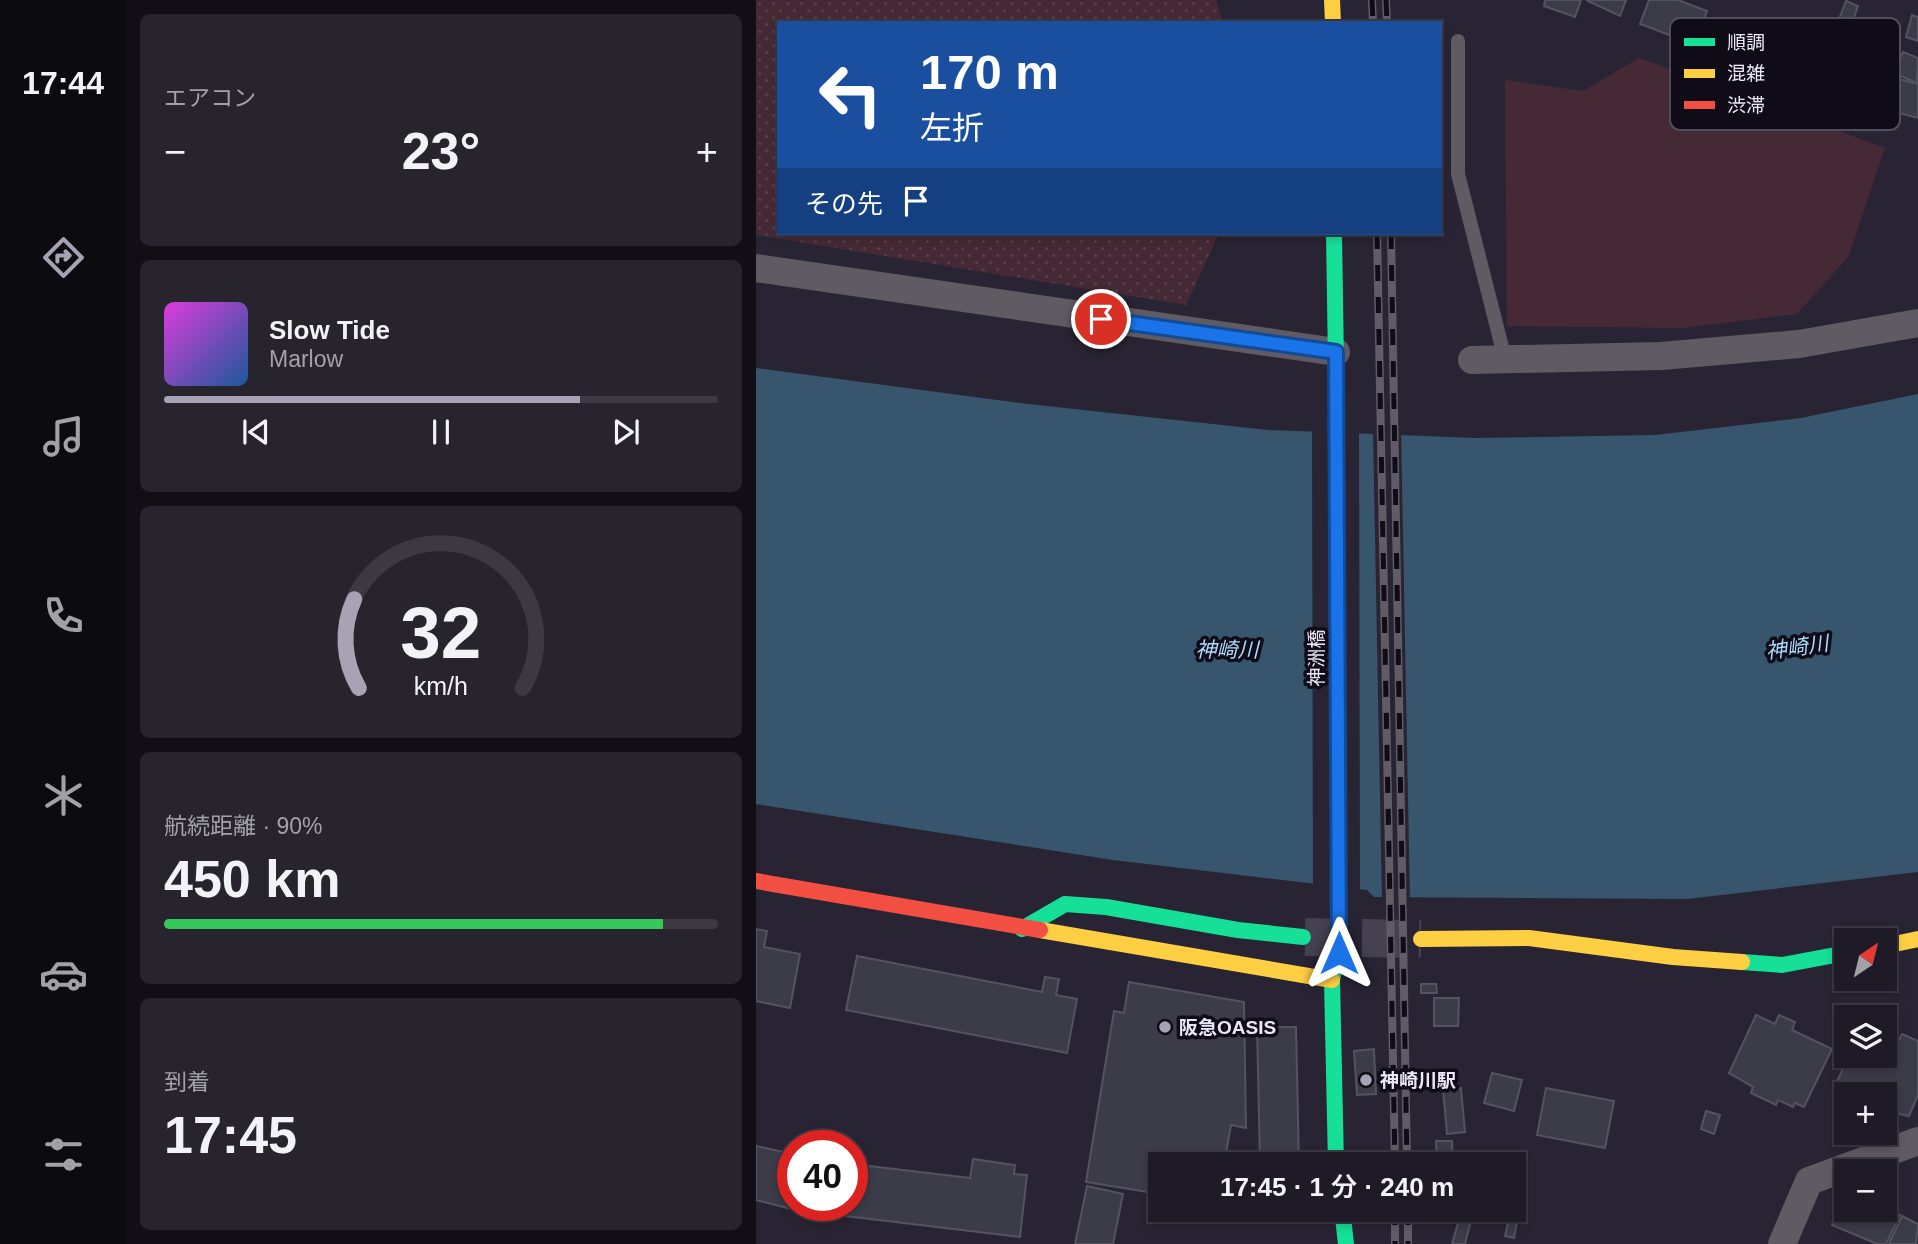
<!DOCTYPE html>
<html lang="ja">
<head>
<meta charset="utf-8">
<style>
	body { margin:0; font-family:Arial,"Noto Sans JP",sans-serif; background:#27242e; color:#f1f3f6; height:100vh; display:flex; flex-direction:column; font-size:26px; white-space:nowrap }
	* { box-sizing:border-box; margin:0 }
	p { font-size:23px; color:#a1a1a7 }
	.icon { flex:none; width:38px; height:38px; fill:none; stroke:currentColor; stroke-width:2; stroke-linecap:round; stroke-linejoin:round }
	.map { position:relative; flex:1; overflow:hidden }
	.panel { display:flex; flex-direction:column; gap:14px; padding:14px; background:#110f15; width:630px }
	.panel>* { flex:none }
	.top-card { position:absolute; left:21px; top:21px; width:665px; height:214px; border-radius:0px; box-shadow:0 4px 10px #0003,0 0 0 2px #3c3943; background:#1a4fa0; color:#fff; overflow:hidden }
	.needle { width:46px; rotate:35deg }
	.fabs { position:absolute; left:1078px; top:928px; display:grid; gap:14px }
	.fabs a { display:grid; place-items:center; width:63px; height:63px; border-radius:0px; background:#1f1b26; box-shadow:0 4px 10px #0003,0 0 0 2px #3c3943; font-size:35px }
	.speed { position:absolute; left:21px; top:1130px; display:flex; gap:14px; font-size:35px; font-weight:700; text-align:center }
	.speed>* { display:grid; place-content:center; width:91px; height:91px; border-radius:50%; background:#1f1b26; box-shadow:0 4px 10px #0003,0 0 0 2px #3c3943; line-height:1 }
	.speed .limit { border:10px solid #d22; background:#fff; color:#111 }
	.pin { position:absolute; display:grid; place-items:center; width:60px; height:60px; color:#fff; margin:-30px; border:4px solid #fff; border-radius:50%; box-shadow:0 2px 7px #0007 }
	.me { position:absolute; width:77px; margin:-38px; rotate:0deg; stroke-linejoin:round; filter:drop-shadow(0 0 5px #0008) }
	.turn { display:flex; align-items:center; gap:24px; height:147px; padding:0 28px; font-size:32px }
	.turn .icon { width:91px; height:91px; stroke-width:2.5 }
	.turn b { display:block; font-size:49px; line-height:60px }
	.then { display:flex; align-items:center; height:66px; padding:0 28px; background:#0003; gap:14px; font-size:26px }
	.big { font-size:52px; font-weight:600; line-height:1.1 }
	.panel .tile { flex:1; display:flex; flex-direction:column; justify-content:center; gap:10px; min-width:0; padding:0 24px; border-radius:10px; background:#27242e }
	.panel .dial { align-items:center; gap:0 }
	.dial svg { height:182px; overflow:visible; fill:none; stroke:#3c3943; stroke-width:7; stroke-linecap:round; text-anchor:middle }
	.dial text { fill:#f1f3f6; stroke:none }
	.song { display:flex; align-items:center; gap:21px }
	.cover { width:84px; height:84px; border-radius:10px; background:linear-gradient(135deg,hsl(300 70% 55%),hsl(210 70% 35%)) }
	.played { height:7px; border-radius:4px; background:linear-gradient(90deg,#a7a3b4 75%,#3c3943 75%) }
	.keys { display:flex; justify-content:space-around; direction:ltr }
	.heat { display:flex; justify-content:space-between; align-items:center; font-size:38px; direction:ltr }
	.charge { height:10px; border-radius:5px; background:linear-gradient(90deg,#34c759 90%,#3c3943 0) }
	.trip { position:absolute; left:392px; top:1152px; width:378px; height:70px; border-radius:0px; background:#1f1b26; box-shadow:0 4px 10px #0003,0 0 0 2px #3c3943; font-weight:600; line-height:70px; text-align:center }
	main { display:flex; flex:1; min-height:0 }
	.tab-bar { display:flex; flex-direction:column; width:126px; justify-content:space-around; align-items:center; background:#0c0b0f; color:#a1a1a7 }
	.tab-bar .icon { width:49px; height:49px }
	.tab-bar .current { color:#a7a3b4 }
	.tab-bar b { font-size:32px; color:#f1f3f6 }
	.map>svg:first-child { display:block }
	.green { fill:url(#green-dots) }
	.pitch { fill:#452a36 }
	.water { fill:#37556d }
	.pier { fill:#292433 }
	.building { fill:#3c3c49; stroke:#545360; stroke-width:2 }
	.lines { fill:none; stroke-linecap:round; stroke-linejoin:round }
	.secondary-tunnel { stroke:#464151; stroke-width:38; stroke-dasharray:38 19; stroke-linecap:butt }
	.lane { stroke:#605b63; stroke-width:14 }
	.street { stroke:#605b63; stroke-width:28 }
	.fast { stroke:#16e098; stroke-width:16 }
	.slow { stroke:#ffcf43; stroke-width:16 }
	.jam { stroke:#f24e42; stroke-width:16 }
	.rail-casing { stroke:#605b65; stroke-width:8 }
	.rail { stroke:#0f0b17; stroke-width:5; stroke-dasharray:16; stroke-linecap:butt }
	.fast-bridge { stroke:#16e098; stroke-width:16 }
	.route-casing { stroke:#114b97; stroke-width:18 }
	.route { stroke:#1a73e8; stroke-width:12 }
	.poi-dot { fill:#a7a3b4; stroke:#0f0b17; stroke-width:2.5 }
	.labels { text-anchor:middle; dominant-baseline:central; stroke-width:7; stroke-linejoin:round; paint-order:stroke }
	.street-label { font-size:19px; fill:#ebe7f9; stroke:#0f0b17 }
	.poi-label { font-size:19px; font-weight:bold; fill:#ebe7f9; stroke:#0f0b17; text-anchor:start }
	.water-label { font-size:21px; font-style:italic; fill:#abdafd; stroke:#0f0b17 }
	.key { fill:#0f0b17; stroke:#514d5b; stroke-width:2 }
	.key-label { font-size:19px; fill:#ebe7f9 }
</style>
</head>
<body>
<main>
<nav class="tab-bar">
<b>17:44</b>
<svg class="icon current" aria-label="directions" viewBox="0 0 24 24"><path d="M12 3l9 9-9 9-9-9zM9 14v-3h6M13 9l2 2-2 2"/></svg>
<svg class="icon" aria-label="music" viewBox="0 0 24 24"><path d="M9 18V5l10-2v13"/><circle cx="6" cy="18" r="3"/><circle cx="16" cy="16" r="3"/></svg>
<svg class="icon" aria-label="phone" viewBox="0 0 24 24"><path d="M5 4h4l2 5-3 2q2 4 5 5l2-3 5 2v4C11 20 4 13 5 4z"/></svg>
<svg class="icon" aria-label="climate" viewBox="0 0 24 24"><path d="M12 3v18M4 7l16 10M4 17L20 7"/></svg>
<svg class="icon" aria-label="car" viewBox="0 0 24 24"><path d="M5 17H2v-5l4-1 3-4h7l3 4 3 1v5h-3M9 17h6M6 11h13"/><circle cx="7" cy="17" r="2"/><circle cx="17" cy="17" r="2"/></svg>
<svg class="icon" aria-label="filters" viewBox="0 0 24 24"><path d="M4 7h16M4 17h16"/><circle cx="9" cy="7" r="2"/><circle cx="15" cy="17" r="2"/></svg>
</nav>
<section class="panel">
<div class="tile"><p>エアコン</p>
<div class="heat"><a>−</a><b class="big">23°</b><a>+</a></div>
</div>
<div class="tile">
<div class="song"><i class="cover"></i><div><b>Slow Tide</b><p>Marlow</p></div></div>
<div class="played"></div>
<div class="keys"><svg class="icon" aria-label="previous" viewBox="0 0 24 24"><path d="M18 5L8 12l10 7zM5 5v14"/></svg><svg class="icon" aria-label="pause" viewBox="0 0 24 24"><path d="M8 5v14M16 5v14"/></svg><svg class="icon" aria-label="next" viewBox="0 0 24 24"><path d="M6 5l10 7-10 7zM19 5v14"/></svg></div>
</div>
<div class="tile dial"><svg viewBox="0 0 100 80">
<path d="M14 69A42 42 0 1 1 86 69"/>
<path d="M14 69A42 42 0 0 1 12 30" stroke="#a7a3b4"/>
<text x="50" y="56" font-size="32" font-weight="700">32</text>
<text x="50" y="72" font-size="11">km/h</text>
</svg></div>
<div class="tile"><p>航続距離 · 90%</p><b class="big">450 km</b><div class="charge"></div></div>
<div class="tile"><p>到着</p><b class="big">17:45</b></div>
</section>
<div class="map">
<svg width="1162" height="1244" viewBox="0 0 1162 1244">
	<defs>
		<pattern id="green-dots" width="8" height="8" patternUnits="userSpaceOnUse" patternTransform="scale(1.75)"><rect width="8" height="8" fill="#452a36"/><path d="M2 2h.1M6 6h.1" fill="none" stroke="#573f4a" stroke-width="1.8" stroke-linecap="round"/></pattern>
	</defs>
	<rect width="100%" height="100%" fill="#292433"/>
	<polygon class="green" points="0,0 460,0 466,23 23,23 23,233 463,233 430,305 0,235"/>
	<polygon class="pitch" points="883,58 1129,148 1093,256 1041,314 926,328 751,326 749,80 827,91"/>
	<polygon class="water" points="0,368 272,404 512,430 720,438 899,435 1045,418 1162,394 1162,872 931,899 618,897 611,890 357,860 0,804"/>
	<g class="pier">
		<polygon points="556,428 603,430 604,893 557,887"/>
		<polygon points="617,431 645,432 654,902 626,901"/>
	</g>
	<g class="building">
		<polygon points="789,0 825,0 819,17 788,6"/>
		<polygon points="830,0 870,0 864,16"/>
		<polygon points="893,0 922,0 951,11 942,36 928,30 924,39 884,24"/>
		<polygon points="1090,1 1102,6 1096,23 1083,19"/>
		<polygon points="1156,15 1162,17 1162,41 1150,37"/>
		<polygon points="1147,52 1162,58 1161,83 1130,70 1133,62 1141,66"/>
		<polygon points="1121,75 1129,78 1125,88 1130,95 1138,78 1162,84 1162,118 1139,112 1139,107 1134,105 1130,108 1114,103 1108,97"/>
		<polygon points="0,929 11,931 8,947 44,954 34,1008 0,1001"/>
		<polygon points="101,956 286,992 289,977 303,979 300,995 321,999 311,1053 90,1010"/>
		<polygon points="373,982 488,1002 490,1128 475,1125 468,1164 404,1164 404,1194 330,1182 358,1011 368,1013"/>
		<polygon points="665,984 680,984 681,993 665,993"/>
		<polygon points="678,998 703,998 702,1026 678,1026"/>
		<polygon points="1000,1015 1019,1024 1023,1015 1039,1022 1036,1030 1076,1049 1048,1107 1039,1103 1037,1107 1022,1100 1020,1105 995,1093 997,1087 973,1073"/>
		<polygon points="501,1027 540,1027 543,1164 504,1164"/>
		<polygon points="1146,1034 1162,1041 1162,1095 1153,1116 1129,1111 1129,1094 1090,1094 1091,1089 1080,1084 1093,1055 1129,1055 1129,1036 1142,1042"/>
		<polygon points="618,1049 620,1094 601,1095 598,1051"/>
		<polygon points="736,1073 766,1080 758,1111 728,1103"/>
		<polygon points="705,1088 709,1132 691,1134 687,1089"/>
		<polygon points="790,1088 858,1101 849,1148 781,1135"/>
		<polygon points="950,1111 964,1115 958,1134 945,1129"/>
		<polygon points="680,1141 696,1141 697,1164 681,1164"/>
		<polygon points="0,1146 37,1154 37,1206 96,1206 96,1164 214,1178 217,1159 259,1165 258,1174 271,1175 264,1237 39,1210 0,1200"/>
		<polygon points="331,1186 367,1194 357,1244 319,1244"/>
		<polygon points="758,1194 766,1196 758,1238 749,1236 755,1209 758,1209"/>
		<polygon points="706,1209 718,1209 709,1244 696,1244"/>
		<polygon points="1123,1209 1144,1215 1130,1244 1121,1244 1076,1225 1077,1222 1100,1211 1120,1215"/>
		<polygon points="1146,1216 1162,1224 1160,1244 1133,1244"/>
	</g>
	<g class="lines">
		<polyline class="secondary-tunnel" points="549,937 665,939"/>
		<polyline class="lane" points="702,41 702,174 749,359"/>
		<g class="street">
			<polyline points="0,268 580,352"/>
			<polyline points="716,360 905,356 1043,344 1162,323"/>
			<polyline points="1026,1244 1053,1181 1162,1141"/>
		</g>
		<g class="fast">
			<polyline points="578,233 580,363"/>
			<polyline points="266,929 309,904 350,907 482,930 547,937"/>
			<polyline points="986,962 1026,965 1090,953"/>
			<polyline points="580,1164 576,980 582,955"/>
			<polyline points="586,1209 590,1244"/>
		</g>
		<g class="slow">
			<polyline points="576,0 577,23"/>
			<polyline points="284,930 576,980"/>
			<polyline points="665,939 773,938 917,957 986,962"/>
			<polyline points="1129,946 1162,939"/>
		</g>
		<polyline class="jam" points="0,881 284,930"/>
		<defs>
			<g id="rail">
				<polyline points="616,0 617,23"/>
				<polyline points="630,0 631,23"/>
				<polyline points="621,233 639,1164"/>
				<polyline points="635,233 651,1164"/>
				<polyline points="639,1209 639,1244"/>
				<polyline points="652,1209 652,1244"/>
			</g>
		</defs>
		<use href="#rail" class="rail-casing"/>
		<use href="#rail" class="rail"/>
		<polyline class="fast-bridge" points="580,363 583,953"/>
	</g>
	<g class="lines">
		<defs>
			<polyline id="route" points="345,319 580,352 583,953"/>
		</defs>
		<use href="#route" class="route-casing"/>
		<use href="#route" class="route"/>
	</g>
	<g class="poi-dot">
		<circle cx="409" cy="1027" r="7"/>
		<circle cx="610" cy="1080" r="7"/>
	</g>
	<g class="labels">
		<g class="street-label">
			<text transform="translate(560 658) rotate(-90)">神洲橋</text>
		</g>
		<g class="poi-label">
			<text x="423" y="1027">阪急OASIS</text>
			<text x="624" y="1080">神崎川駅</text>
		</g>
		<g class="water-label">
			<text transform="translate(1041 647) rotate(-8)">神崎川</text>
			<text x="471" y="649">神崎川</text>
		</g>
	</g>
	<rect x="914" y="18" width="230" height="112" rx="10" class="key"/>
	<rect x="928" y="38" width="31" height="8" fill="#16e098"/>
	<rect x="928" y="69" width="31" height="9" fill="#ffcf43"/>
	<rect x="928" y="101" width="31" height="8" fill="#f24e42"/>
	<g class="key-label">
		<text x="971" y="49">順調</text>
		<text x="971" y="80">混雑</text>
		<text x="971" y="112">渋滞</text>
	</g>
</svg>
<div class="fabs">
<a><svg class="needle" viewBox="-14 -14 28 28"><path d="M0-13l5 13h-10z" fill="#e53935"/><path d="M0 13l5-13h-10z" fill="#a1a1a7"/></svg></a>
<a><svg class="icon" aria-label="layers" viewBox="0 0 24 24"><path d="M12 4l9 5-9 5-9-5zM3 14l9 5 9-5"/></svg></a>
<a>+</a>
<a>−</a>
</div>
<div class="speed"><div class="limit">40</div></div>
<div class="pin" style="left:345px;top:319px;background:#d93025"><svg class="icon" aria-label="arrive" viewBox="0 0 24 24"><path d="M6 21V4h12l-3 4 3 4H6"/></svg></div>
<svg class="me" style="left:583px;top:953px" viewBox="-20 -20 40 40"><path d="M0-17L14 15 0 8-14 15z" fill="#1a73e8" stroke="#fff" stroke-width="4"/></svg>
<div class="trip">17:45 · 1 分 · 240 m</div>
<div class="top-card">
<div class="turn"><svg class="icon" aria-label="left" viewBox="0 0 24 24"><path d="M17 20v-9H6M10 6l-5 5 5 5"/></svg><div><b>170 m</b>左折</div></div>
<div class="then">その先<svg class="icon" aria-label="arrive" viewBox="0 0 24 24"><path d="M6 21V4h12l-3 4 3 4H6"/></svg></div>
</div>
</div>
</main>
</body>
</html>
